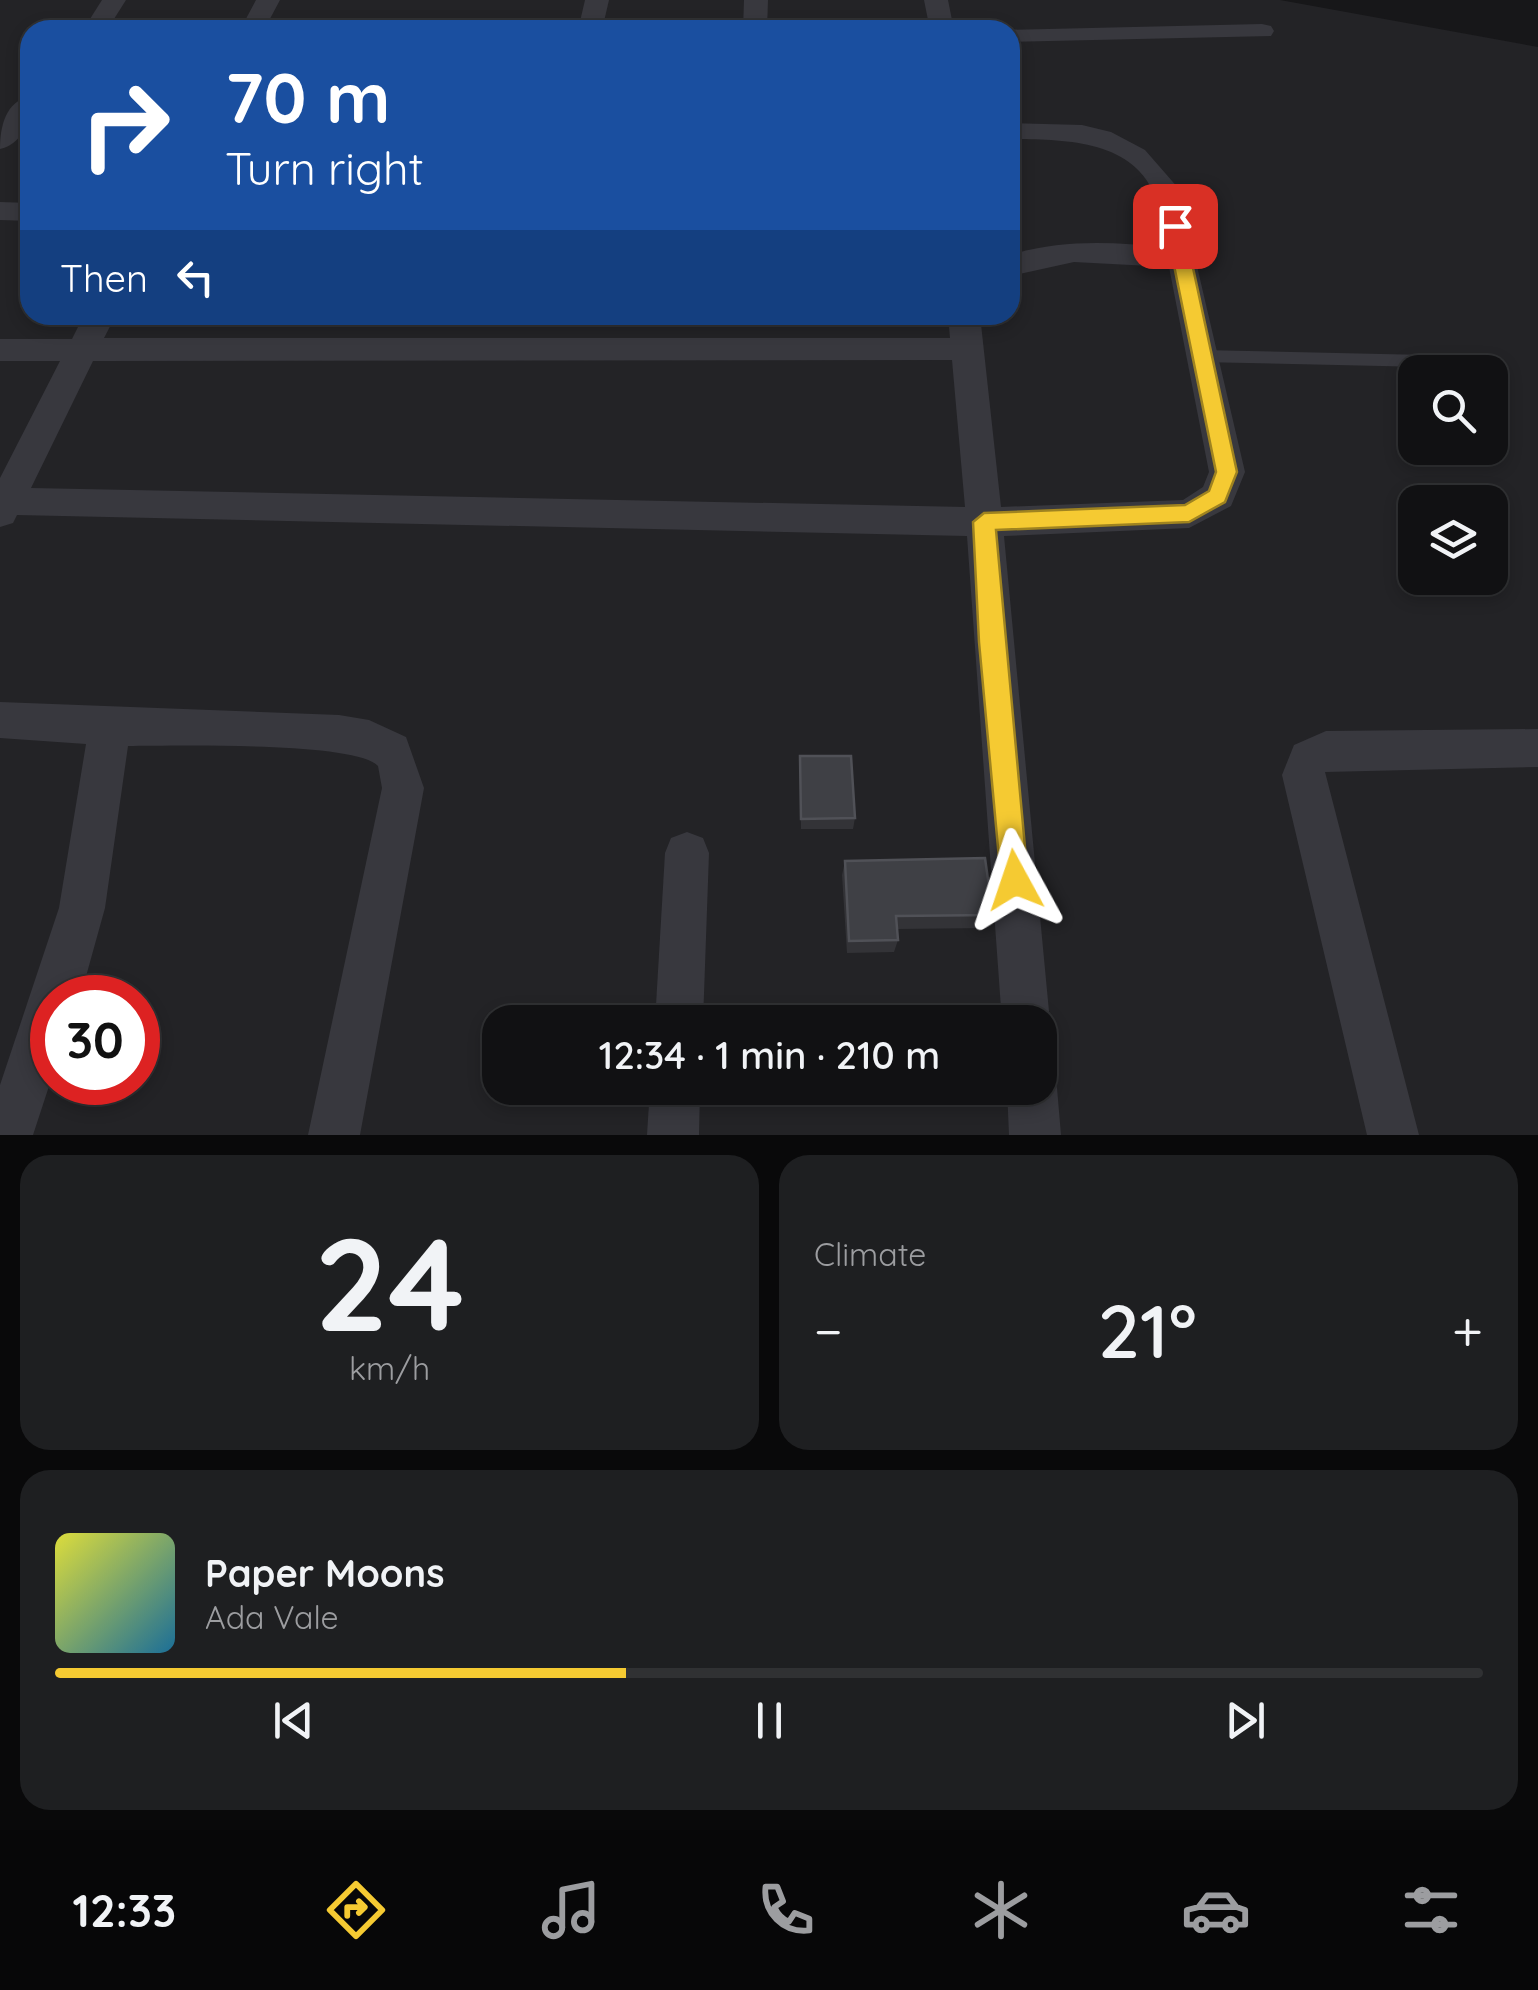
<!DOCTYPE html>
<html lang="en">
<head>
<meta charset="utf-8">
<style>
	body { margin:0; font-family:Quicksand,sans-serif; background:#1e1f21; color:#f1f3f6; height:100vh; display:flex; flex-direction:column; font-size:38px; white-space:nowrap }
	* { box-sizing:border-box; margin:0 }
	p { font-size:32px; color:#9c9da0 }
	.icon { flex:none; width:55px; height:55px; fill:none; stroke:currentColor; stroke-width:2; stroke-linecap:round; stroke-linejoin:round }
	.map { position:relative; height:1135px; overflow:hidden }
	.side { display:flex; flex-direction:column; gap:20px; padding:20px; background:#09090a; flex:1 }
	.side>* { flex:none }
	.guide { position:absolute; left:20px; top:20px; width:1000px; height:305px; border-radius:30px; box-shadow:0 5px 15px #0003,0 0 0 2px #303133; background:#1a4fa0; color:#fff; overflow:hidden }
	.fabs { position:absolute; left:1398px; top:355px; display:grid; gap:20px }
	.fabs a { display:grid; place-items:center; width:110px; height:110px; border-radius:20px; background:#111113; box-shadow:0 5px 15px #0003,0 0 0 2px #303133; font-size:50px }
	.speed { position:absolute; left:30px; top:975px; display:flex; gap:20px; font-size:50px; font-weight:700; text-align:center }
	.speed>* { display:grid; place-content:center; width:130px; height:130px; border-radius:50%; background:#111113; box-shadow:0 5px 15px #0003,0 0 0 2px #303133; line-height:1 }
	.speed .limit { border:15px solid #d22; background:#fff; color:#111 }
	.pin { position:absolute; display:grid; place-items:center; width:85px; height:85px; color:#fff; margin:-42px; border-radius:20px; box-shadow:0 5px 15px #0006 }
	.me { position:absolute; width:110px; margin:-55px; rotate:355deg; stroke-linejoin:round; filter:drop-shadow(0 0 8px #0008) }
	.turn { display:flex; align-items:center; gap:35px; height:210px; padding:0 40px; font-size:45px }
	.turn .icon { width:130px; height:130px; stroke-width:2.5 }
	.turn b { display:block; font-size:70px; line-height:85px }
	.then { display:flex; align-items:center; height:95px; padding:0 40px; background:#0003; gap:20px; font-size:38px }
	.big { font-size:75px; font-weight:600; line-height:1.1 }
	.side .widget { flex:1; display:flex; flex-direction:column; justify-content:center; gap:15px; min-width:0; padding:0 35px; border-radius:30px; background:#1e1f21 }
	.side .dial { align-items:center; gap:0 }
	.dial b { font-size:130px; line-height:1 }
	.song { display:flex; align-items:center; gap:30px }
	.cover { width:120px; height:120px; border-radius:15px; background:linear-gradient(135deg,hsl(60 70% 55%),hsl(200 70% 35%)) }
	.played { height:10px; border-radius:5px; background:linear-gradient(90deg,#f5ca32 40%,#303133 40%) }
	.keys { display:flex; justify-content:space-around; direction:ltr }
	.heat { display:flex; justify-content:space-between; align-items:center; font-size:55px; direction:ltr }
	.side .tiles { flex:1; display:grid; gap:20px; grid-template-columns:1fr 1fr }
	.widget:last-child { grid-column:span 2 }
	.trip { position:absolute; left:482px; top:1005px; width:575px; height:100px; border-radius:30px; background:#111113; box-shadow:0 5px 15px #0003,0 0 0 2px #303133; font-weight:600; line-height:100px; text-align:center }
	.tab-bar { display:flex; height:160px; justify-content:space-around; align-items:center; background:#070708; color:#9c9da0 }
	.tab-bar .icon { width:70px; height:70px }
	.tab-bar .selected { color:#f5ca32 }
	.tab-bar b { font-size:45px; color:#f1f3f6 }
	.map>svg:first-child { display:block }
	.built { fill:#232326; fill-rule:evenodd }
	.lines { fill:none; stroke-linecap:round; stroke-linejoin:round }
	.lane { fill:#38383e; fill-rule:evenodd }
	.street { fill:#38383e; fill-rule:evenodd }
	.wall { fill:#333337 }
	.building { fill:#3f4045; stroke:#505157; stroke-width:2.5 }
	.route { fill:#f5ca32; stroke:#9f8320; stroke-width:2.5 }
</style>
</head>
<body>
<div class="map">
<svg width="1538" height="1135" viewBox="0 0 1538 1135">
	<rect width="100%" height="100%" fill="#171719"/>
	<path class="built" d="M0 0H1280L1538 47V1135H0ZM30 30H1010V315H30ZM1415 372H1490V448H1415ZM1415 502H1490V578H1415ZM52 998H138V1082H52ZM500 1022H1040V1088H500Z"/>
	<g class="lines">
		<polygon class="lane" points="1200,350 1426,355 1435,361 1426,367 1200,362 1191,356"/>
		<g class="street">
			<polygon points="102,0 126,0 107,30 83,30"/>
			<polygon points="256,0 280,0 264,30 240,30"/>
			<polygon points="585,0 609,0 602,30 578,30"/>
			<polygon points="744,0 768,0 767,30 743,30"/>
			<polygon points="924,0 948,0 954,30 930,30"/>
			<polygon points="1262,24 1271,26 1274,31 1271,36 1010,42 1010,30 1001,30"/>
			<path d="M30 96C30 118 25 143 0 149 0 127 5 102 30 96Z"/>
			<path d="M1010 123 1082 125 1111 132 1145 150 1179 189 1245 472 1231 506 1189 528 1004 536 1050 1022 1040 1040V1022H1002L967 536 17 515 13 523 0 527V478L60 361H0V339H72L84 315H116L104 338H950L948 315H980L1001 507 1183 500 1203 487 1209 472 1169 267 1074 262 1010 276V255C1061 239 1112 242 1165 247 1162 231 1160 214 1156 199 1135 138 1061 140 1010 139ZM952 360 965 507 31 488 93 361Z"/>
			<polygon points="0,202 30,203 30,221 0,220"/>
			<path d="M0 702 339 715 369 720 406 737 424 788 360 1135H308L382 788 378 766C356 741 169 746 128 746L105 908 80 998H52V1077L33 1135H0V1085L59 908 86 744 0 738Z"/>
			<polygon points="1538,729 1538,767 1325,772 1419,1135 1367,1135 1282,775 1294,745 1326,731"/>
			<polygon points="687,832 703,838 709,853 703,1022 655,1022 665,853 671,838"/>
			<polygon points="1040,1066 1050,1070 1057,1088 1061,1135 1009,1135 1007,1088 1040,1088"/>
			<polygon points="650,1088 700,1088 699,1135 647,1135"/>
		</g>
	</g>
	<g class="wall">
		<polygon points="800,756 855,818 853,829 801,829"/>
		<polygon points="845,861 993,915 986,928 897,929 898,940 894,952 847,953 842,875"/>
	</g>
	<g class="building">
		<polygon points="768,23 841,23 842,30 768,30"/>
		<polygon points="800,756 851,756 855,818 801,819"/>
		<polygon points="985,858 993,915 896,916 898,940 849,941 845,861"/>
	</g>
	<polygon class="route" points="1175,221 1184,226 1237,472 1225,502 1189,522 996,530 1028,880 1024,890 1015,894 1005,890 1001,880 979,642 973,522 984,513 1185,505 1209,491 1216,472 1166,226"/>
</svg>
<div class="fabs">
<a><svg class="icon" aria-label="search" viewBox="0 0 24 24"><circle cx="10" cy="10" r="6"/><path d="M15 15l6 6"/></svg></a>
<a><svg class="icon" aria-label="layers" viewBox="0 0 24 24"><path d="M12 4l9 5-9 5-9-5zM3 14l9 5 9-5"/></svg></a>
</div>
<div class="speed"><div class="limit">30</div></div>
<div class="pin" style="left:1175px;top:226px;background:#d93025"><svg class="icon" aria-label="arrive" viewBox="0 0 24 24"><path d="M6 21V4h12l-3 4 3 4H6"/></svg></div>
<svg class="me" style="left:1015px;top:880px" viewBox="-20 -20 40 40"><path d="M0-17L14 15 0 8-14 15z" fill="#f5ca32" stroke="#fff" stroke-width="4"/></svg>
<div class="trip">12:34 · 1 min · 210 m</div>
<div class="guide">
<div class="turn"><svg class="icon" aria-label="right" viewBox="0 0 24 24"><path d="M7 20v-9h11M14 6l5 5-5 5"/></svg><div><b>70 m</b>Turn right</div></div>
<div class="then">Then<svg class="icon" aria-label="left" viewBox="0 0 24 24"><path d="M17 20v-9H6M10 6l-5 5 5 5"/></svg></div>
</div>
</div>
<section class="side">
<div class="tiles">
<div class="widget dial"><b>24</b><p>km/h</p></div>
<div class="widget"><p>Climate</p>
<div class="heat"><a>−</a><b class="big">21°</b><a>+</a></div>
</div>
<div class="widget">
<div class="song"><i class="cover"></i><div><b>Paper Moons</b><p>Ada Vale</p></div></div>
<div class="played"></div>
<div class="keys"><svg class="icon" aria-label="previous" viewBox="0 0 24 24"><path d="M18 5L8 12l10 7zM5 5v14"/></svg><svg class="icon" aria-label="pause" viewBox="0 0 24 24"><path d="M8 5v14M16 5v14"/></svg><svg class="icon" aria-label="next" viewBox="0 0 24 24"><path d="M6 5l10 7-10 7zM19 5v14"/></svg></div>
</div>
</div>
</section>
<nav class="tab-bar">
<b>12:33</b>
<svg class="icon selected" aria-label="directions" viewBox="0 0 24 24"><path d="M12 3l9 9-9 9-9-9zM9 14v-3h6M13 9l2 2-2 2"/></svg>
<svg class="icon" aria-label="music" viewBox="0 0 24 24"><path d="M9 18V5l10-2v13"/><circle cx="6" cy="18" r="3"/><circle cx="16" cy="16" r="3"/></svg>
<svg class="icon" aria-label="phone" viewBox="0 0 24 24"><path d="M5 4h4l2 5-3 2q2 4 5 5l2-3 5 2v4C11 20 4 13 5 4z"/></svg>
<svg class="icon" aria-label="climate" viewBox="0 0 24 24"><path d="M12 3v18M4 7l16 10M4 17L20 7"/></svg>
<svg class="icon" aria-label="car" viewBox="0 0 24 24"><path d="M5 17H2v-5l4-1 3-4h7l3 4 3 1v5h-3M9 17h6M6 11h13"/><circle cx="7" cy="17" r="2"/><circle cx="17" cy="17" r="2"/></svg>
<svg class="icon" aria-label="filters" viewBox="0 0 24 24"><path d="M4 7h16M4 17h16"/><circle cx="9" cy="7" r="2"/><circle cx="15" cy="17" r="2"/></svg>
</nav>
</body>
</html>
